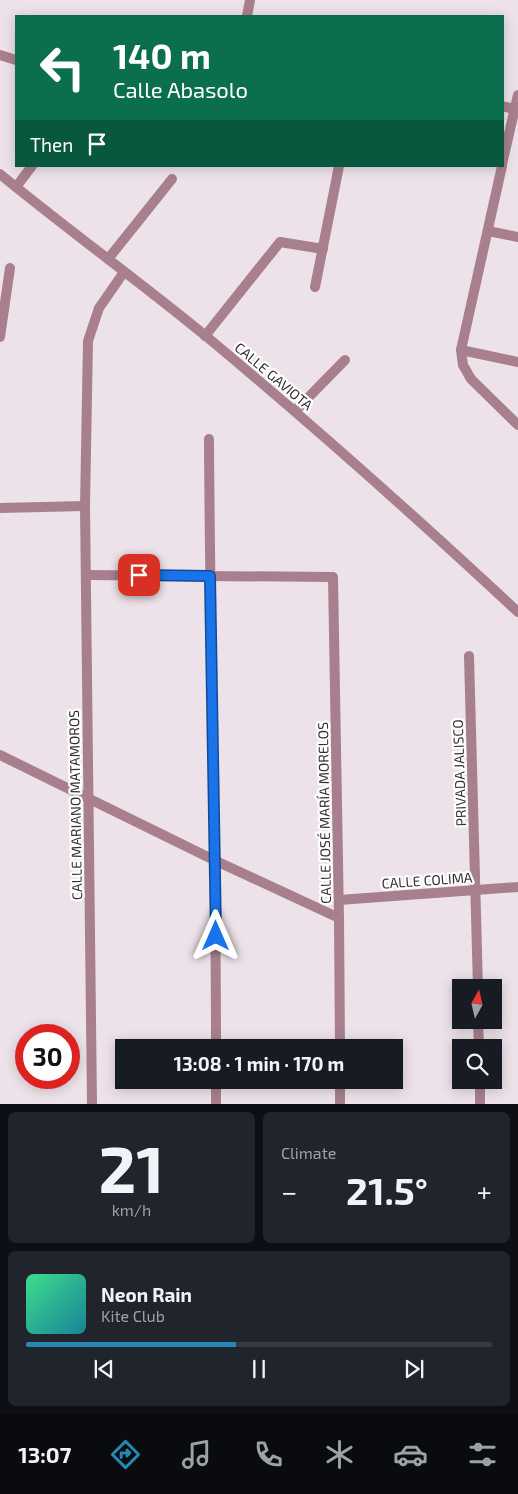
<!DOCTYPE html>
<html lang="en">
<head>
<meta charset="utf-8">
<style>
	body { margin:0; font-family:"Exo 2",sans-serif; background:#20242c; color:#f1f3f6; height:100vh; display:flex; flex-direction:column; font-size:19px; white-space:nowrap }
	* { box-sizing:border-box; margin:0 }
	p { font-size:16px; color:#9ea1a6 }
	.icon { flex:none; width:28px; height:28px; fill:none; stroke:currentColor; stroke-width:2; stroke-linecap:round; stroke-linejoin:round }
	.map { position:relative; height:1104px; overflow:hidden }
	.drawer { display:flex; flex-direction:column; gap:8px; padding:8px; background:#0d0f14; flex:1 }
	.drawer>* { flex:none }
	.top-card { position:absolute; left:15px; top:15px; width:489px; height:152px; border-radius:0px; box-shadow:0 2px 12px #0003; background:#0b6e4f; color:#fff; overflow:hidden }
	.needle { width:32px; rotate:8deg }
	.fabs { position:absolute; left:452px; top:979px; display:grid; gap:10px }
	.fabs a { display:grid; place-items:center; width:50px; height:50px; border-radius:0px; background:#171b24; box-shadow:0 2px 12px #0003; font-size:25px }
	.speed { position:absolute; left:15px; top:1024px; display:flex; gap:10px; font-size:25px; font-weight:700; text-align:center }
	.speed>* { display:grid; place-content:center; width:65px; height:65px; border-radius:50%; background:#171b24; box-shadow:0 2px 12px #0003; line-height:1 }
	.speed .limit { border:8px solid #d22; background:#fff; color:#111 }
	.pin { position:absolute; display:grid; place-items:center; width:42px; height:42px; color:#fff; margin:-21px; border-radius:10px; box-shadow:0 2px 8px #0006 }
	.me { position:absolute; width:55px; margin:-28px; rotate:0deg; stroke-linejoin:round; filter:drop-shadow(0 0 4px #0008) }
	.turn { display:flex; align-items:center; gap:18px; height:105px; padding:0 15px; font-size:22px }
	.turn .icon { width:65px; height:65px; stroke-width:2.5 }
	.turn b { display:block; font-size:35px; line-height:42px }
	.then { display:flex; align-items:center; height:48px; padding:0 15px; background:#0003; gap:10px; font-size:19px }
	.big { font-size:38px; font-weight:700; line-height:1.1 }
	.drawer .widget { flex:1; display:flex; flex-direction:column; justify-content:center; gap:8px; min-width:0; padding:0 18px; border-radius:8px; background:#20242c }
	.drawer .dial { align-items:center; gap:0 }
	.dial b { font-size:65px; line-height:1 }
	.song { display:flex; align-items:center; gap:15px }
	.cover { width:60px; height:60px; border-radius:8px; background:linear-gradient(135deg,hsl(150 70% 55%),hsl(190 70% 35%)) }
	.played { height:5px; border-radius:2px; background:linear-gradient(90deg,#2788b3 45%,#363941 45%) }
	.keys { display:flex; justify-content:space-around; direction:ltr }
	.heat { display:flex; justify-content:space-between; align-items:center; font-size:28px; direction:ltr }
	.drawer .tiles { flex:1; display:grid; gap:8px; grid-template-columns:1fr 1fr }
	.widget:last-child { grid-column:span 2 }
	.trip { position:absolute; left:115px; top:1039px; width:288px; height:50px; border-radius:0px; background:#171b24; box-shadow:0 2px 12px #0003; font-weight:700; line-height:50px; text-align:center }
	.tab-bar { display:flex; height:80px; justify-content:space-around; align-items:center; background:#090b0e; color:#9ea1a6 }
	.tab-bar .icon { width:35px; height:35px }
	.tab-bar .selected { color:#2788b3 }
	.tab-bar b { font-size:22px; color:#f1f3f6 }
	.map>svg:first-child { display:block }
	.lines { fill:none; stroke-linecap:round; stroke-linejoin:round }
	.street { stroke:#a8808d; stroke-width:10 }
	.route-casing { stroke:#114b97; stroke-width:12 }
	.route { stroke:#1a73e8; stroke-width:9 }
	.labels { text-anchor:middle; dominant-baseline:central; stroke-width:4.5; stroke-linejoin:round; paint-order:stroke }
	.street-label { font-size:14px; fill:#353133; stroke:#fff }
</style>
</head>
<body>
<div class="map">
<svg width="518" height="1104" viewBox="0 0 518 1104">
	<rect width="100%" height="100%" fill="#ede2e9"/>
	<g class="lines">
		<g class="street">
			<polyline points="247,16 250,0"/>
			<polyline points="0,55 16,60"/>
			<polyline points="502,106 518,110"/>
			<polyline points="502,164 518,95"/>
			<polyline points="502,166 461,350 463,365 471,379 518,425"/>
			<path d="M0 174C68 230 139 281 207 337 314 426 417 518 518 612"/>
			<polyline points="16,187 32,166"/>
			<polyline points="488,231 518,237"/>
			<polyline points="108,259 172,179"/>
			<polyline points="315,287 339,166"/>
			<polyline points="205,336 280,242 323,249"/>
			<polyline points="0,337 10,268"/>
			<polyline points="461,350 518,362"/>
			<polyline points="295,411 345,360"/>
			<path d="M209 439C210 642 216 845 216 1048"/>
			<polyline points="0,508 85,506"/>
			<polyline points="86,575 333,577 339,918 340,1048"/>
			<polyline points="469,656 478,988"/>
			<polyline points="0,755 216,861 339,918"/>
			<polyline points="339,900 518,887"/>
			<polyline points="478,1020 479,1048"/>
			<polyline points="216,1080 216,1104"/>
			<polyline points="340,1080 340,1104"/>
			<polyline points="480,1080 480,1104"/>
			<polyline points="92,1104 85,506 88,341 99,308 124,272"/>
		</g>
	</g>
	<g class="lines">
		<defs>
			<polyline id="route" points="139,575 210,576 216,936"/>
		</defs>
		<use href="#route" class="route-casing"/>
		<use href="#route" class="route"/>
	</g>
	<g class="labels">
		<g class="street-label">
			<text transform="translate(274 376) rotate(40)">CALLE GAVIOTA</text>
			<text transform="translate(459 773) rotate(-92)">PRIVADA JALISCO</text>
			<text transform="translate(75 805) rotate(-91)">CALLE MARIANO MATAMOROS</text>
			<text transform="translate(324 813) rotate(-91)">CALLE JOSÉ MARÍA MORELOS</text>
			<text transform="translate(427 880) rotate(-4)">CALLE COLIMA</text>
		</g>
	</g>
</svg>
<div class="fabs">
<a><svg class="needle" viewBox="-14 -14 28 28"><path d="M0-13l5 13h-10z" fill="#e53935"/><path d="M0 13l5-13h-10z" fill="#9ea1a6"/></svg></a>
<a><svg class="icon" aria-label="search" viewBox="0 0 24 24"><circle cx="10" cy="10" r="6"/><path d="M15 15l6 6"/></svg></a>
</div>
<div class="speed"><div class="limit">30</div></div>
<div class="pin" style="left:139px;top:575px;background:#d93025"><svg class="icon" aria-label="arrive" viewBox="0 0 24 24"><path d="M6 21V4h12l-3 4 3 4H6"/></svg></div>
<svg class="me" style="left:216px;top:936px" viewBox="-20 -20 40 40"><path d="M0-17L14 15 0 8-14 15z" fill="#1a73e8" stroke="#fff" stroke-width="4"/></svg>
<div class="trip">13:08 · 1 min · 170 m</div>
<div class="top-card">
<div class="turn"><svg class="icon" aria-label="left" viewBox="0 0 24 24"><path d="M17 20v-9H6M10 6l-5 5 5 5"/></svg><div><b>140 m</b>Calle Abasolo</div></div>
<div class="then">Then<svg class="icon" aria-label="arrive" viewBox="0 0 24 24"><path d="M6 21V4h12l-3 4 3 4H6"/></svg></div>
</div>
</div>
<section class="drawer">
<div class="tiles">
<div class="widget dial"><b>21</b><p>km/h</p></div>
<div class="widget"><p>Climate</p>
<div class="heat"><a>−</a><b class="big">21.5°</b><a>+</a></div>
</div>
<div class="widget">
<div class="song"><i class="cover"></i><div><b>Neon Rain</b><p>Kite Club</p></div></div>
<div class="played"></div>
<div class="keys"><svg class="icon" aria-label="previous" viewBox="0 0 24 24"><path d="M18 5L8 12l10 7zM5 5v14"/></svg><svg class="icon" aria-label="pause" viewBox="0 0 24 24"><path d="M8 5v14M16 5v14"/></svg><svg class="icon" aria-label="next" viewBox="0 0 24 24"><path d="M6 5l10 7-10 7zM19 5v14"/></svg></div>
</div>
</div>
</section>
<nav class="tab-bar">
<b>13:07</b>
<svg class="icon selected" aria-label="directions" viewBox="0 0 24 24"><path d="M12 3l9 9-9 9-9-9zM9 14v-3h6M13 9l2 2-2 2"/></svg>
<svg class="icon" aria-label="music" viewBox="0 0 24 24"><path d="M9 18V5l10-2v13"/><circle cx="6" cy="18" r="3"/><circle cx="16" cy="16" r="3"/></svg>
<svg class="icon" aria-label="phone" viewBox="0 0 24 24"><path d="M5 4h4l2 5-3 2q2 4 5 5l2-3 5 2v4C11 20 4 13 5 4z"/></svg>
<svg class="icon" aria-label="climate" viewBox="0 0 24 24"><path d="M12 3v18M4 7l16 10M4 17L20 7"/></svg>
<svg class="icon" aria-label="car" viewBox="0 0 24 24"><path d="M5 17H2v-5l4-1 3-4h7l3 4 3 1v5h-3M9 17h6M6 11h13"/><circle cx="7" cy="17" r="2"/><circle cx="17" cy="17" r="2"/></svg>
<svg class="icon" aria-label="filters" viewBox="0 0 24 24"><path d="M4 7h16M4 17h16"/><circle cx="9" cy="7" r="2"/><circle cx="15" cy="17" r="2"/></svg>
</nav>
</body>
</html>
